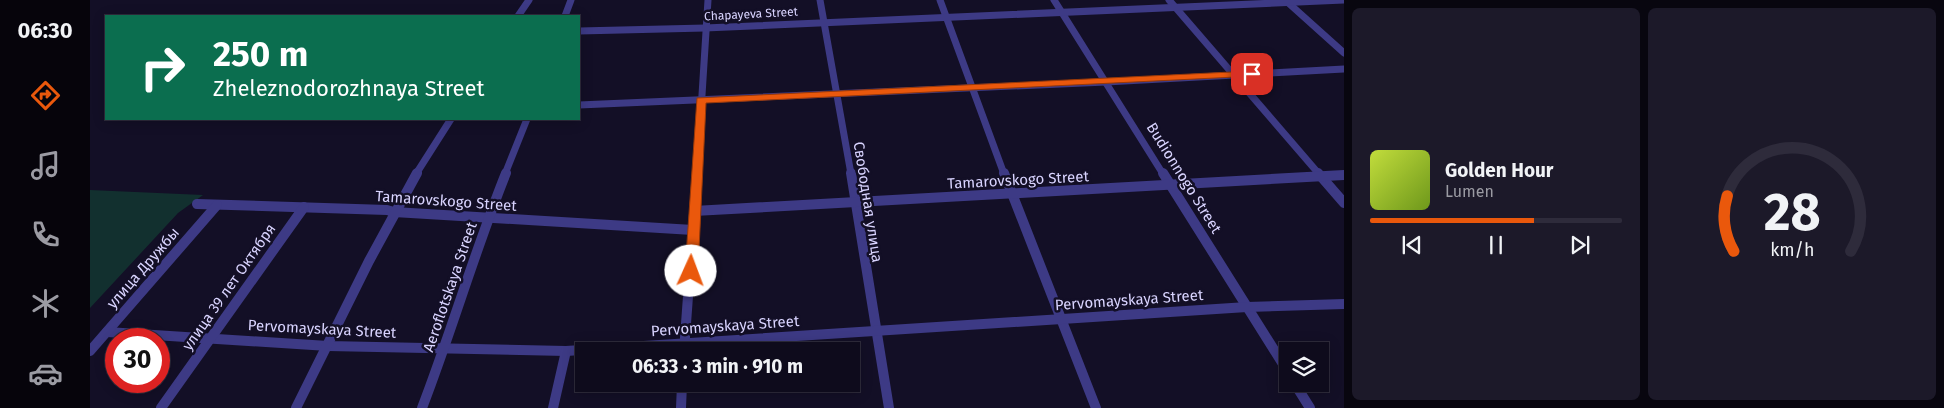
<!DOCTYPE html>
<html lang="en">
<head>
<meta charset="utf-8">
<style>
	body { margin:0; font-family:"Fira Sans",sans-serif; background:#1c1929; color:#f1f3f6; height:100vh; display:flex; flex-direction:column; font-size:19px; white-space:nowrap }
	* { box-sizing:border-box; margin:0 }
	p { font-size:16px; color:#9b9ba3 }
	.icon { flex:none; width:28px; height:28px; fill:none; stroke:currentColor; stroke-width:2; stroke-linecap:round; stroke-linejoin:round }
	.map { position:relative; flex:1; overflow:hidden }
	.sheet { display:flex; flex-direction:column; gap:8px; padding:8px; background:#08060f; width:600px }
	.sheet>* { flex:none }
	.hud { position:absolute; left:15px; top:15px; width:475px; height:105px; border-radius:0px; box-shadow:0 2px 12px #0003,0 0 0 1px #2e2b3b; background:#0b6e4f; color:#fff; overflow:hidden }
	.tools { position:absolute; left:1189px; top:342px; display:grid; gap:10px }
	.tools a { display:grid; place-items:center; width:50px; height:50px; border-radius:0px; background:#0e0b1c; box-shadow:0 2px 12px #0003,0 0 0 1px #2e2b3b; font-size:25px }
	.speed { position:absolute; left:15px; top:328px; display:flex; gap:10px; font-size:25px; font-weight:700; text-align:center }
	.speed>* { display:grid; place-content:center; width:65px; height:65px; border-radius:50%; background:#0e0b1c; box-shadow:0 2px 12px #0003,0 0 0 1px #2e2b3b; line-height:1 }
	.speed .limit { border:8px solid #d22; background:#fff; color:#111 }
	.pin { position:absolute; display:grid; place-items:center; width:42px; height:42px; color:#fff; margin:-21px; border-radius:10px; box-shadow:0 2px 8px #0006 }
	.me { position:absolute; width:55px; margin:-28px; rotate:2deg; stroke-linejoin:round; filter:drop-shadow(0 0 4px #0008) }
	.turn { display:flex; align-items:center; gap:18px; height:105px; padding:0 25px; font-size:22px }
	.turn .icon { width:65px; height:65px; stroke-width:2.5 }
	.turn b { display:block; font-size:35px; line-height:42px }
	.sheet .card { flex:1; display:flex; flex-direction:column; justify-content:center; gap:8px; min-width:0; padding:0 18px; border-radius:8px; background:#1c1929 }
	.sheet .dial { align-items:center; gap:0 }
	.dial svg { height:130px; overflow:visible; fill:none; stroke:#2e2b3b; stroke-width:7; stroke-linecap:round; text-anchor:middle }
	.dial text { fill:#f1f3f6; stroke:none }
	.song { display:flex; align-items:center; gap:15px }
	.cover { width:60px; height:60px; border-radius:8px; background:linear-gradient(135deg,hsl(70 70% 55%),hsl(80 70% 35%)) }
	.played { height:5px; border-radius:2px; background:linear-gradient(90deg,#ea580c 65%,#2e2b3b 65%) }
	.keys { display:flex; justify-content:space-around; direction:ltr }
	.sheet .tiles { flex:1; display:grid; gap:8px; grid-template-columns:repeat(2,1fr) }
	.trip { position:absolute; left:485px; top:342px; width:285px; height:50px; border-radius:0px; background:#0e0b1c; box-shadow:0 2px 12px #0003,0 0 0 1px #2e2b3b; font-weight:700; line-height:50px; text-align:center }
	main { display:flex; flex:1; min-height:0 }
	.tab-bar { display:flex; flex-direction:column; width:90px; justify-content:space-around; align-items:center; background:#06040b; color:#9b9ba3 }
	.tab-bar .icon { width:35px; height:35px }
	.tab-bar .on { color:#ea580c }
	.tab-bar b { font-size:22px; color:#f1f3f6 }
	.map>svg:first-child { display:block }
	.green { fill:#12302f }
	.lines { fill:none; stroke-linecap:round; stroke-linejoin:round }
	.minor-far1 { stroke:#3d3a85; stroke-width:7 }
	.minor { stroke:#3d3a85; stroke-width:10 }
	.route { fill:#ea580c; stroke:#983908 }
	.labels { text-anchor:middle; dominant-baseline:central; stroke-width:5; stroke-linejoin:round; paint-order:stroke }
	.far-street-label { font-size:12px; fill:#d9d4ff; stroke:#130f26 }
	.street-label { font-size:15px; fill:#d9d4ff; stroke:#130f26 }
</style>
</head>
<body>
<main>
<nav class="tab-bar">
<b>06:30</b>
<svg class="icon on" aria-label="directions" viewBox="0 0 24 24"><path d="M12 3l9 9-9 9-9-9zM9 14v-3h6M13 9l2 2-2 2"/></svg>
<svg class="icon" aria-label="music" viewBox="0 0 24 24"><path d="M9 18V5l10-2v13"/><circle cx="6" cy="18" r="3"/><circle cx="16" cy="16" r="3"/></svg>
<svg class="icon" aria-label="phone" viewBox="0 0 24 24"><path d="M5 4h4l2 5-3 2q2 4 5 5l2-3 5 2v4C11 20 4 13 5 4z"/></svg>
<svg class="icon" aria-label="climate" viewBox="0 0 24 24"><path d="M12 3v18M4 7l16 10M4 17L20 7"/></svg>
<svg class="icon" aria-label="car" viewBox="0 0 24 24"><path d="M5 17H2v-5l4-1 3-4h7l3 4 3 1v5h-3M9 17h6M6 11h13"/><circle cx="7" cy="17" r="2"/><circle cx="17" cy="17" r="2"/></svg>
</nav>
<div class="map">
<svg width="1254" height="408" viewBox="0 0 1254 408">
	<rect width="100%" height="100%" fill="#130f26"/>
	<polygon class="green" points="0,190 113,195 88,213 0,308"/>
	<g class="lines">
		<g class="minor-far1">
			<polyline points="730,0 761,174"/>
			<polyline points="850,0 914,174"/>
			<polyline points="964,0 1073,174"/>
			<polyline points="1079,0 1229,174"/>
			<polyline points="1195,0 1254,53"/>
			<polyline points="428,16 439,0"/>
			<polyline points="475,16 481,0"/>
			<polyline points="489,31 615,28 1254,0"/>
			<polyline points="489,105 1016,82 1254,69"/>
			<polyline points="326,174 361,119"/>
			<polyline points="415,174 437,119"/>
			<polyline points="607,174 618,0"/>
		</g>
		<g class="minor">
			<polyline points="761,173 799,408"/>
			<polyline points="914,173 1006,408"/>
			<polyline points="1073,173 1198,372"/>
			<polyline points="1228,173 1254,203"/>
			<polyline points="107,204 297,210 304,212 603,230"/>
			<polyline points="604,211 1254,175"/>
			<polyline points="17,332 238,346 476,351 1157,307 1254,304"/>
			<polyline points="0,351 127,205"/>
			<polyline points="594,351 607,173"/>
			<polyline points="1205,384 1220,408"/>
			<polyline points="71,408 214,207"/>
			<polyline points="206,408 279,261 327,173"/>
			<path d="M332 408C362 330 385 250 416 173"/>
			<polyline points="463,408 476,351"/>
			<polyline points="591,408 592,384"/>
		</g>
	</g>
	<polygon class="route" points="1162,71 1167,74 1166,76 616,103 608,271 606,274 597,274 595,271 607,98"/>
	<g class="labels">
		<g class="far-street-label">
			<text transform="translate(661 14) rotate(-3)">Chapayeva Street</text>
		</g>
		<g class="street-label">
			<text transform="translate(1094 178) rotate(58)">Budionnogo Street</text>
			<text transform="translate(928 180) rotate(-3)">Tamarovskogo Street</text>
			<text transform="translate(356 201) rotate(4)">Tamarovskogo Street</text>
			<text transform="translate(778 202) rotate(81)">Свободная улица</text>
			<text transform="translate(53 268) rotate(-49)">улица Дружбы</text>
			<text transform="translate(139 287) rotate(-55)">улица 39 лет Октября</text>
			<text transform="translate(360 287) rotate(-71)">Aeroflotskaya Street</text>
			<text transform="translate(1039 300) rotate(-4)">Pervomayskaya Street</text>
			<text transform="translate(635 326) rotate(-4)">Pervomayskaya Street</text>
			<text transform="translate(232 329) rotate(3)">Pervomayskaya Street</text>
		</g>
	</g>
</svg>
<div class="tools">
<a><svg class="icon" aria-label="layers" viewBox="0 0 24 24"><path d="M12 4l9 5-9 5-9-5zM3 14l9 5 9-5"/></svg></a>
</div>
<div class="speed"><div class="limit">30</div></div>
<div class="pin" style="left:1162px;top:74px;background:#d93025"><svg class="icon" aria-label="arrive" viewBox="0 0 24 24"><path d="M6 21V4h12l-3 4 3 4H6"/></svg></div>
<svg class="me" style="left:601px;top:271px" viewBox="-20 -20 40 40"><circle r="19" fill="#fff"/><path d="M0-13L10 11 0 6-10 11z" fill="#ea580c"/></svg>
<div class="trip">06:33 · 3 min · 910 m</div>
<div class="hud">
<div class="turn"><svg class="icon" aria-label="right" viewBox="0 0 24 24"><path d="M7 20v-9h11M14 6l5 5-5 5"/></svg><div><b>250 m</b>Zheleznodorozhnaya Street</div></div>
</div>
</div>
<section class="sheet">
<div class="tiles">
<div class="card">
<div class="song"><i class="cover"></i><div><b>Golden Hour</b><p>Lumen</p></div></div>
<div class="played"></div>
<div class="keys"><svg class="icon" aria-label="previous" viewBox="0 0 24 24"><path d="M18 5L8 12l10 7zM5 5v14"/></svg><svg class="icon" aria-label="pause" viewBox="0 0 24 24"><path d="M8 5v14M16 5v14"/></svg><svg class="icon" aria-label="next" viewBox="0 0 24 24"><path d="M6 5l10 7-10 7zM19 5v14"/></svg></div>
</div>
<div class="card dial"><svg viewBox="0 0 100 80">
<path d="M14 69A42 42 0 1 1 86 69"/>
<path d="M14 69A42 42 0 0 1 10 35" stroke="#ea580c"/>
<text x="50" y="56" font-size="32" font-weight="700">28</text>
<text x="50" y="72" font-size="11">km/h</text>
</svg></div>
</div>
</section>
</main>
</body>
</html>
